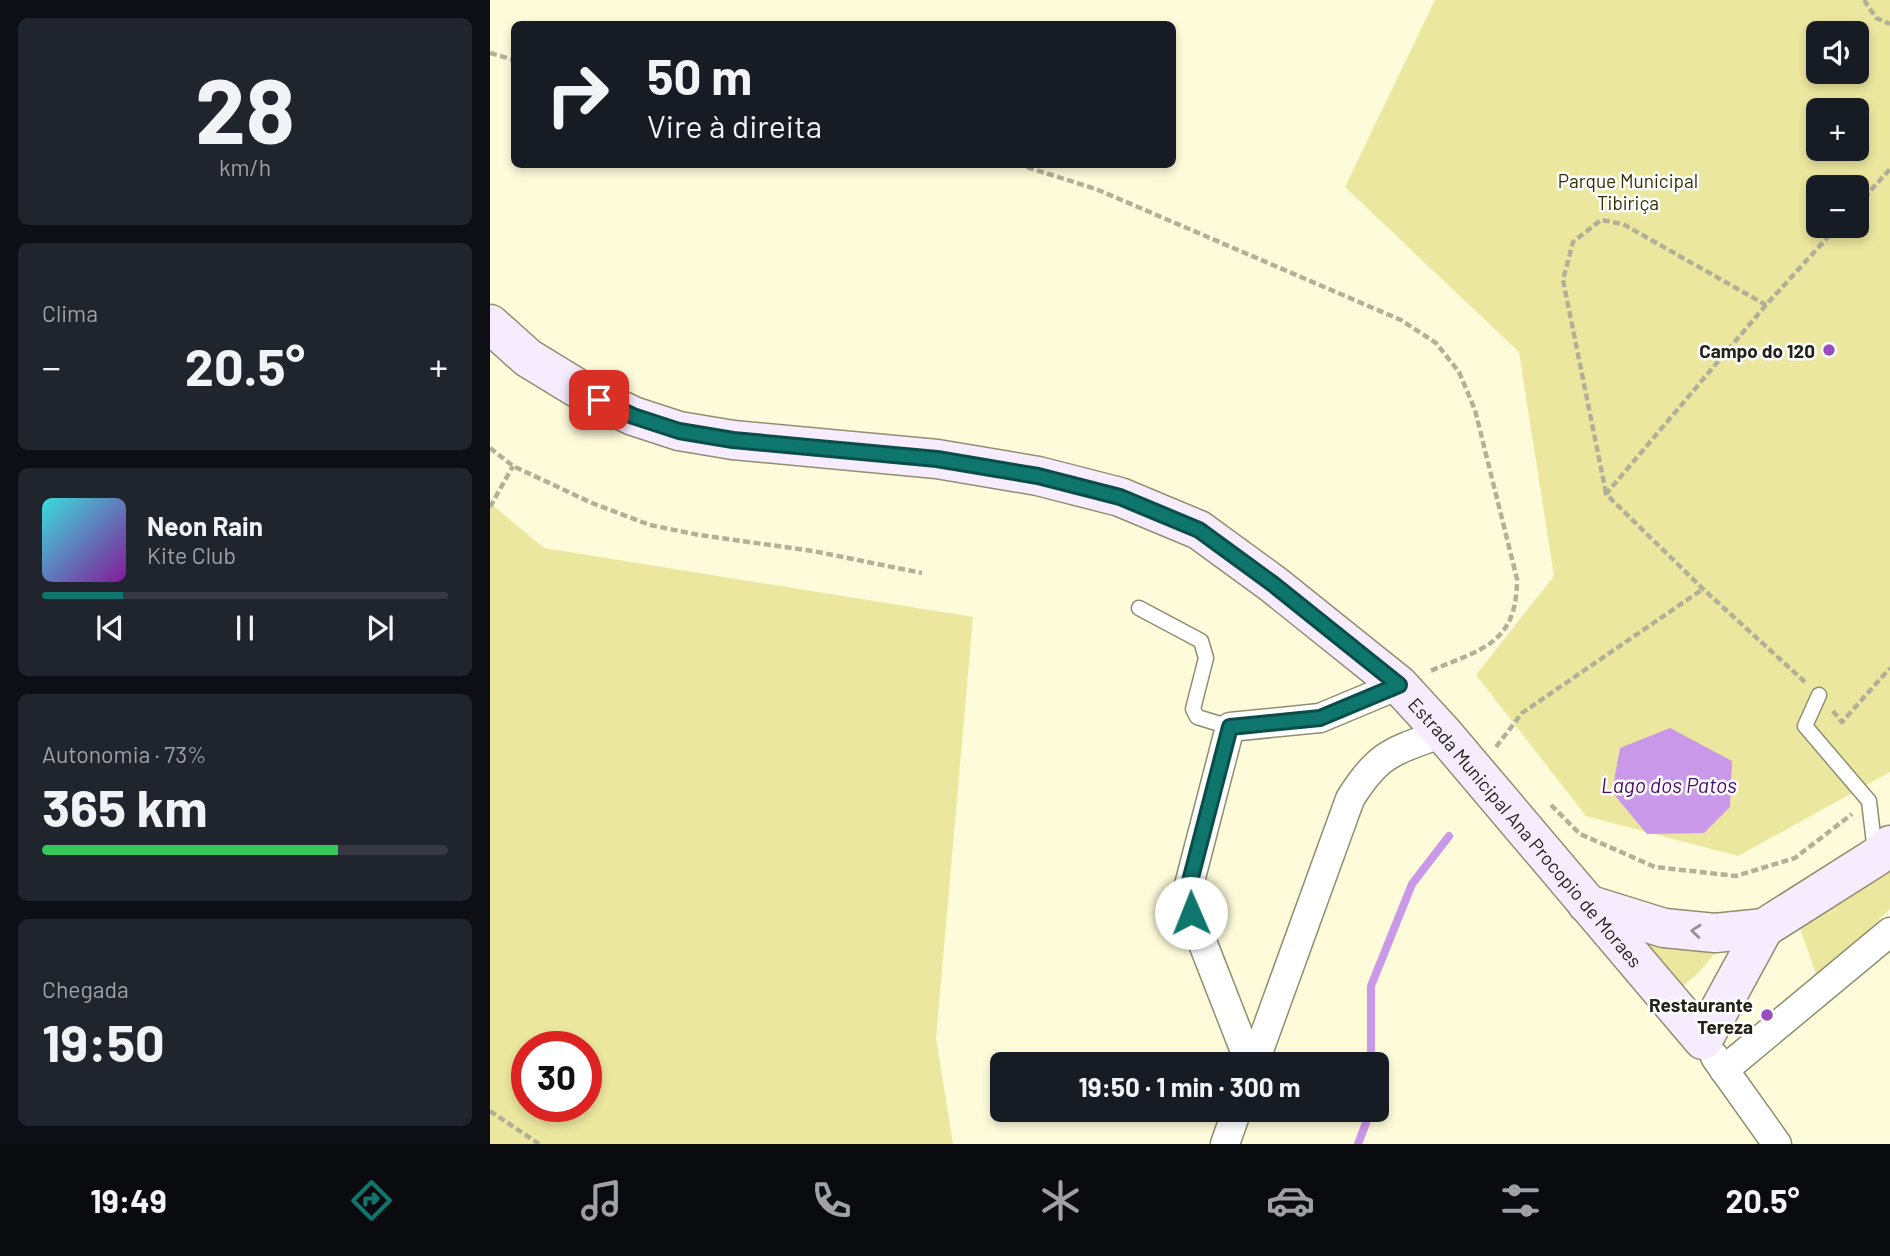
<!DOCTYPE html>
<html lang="pt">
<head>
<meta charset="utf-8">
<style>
	body { margin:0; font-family:Barlow,sans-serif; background:#20242c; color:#f1f3f6; height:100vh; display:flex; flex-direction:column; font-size:26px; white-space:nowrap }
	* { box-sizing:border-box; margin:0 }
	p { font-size:23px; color:#9ea1a6 }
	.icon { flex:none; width:38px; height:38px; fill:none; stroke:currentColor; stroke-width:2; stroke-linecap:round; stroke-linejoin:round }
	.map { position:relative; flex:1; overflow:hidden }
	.panel { display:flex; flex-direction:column; gap:18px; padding:18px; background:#0d0f14; width:490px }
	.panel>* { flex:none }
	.banner { position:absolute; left:21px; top:21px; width:665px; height:147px; border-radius:10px; box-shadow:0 4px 10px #0003; background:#171b24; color:#f1f3f6; overflow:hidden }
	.buttons { position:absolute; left:1316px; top:21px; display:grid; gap:14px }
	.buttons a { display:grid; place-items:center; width:63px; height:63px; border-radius:10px; background:#171b24; box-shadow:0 4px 10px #0003; font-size:35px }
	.speed { position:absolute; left:21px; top:1031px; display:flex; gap:14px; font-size:35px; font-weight:700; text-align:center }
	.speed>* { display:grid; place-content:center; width:91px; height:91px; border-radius:50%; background:#171b24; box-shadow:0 4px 10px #0003; line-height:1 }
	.speed .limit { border:10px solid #d22; background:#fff; color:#111 }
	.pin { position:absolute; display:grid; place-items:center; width:60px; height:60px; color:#fff; margin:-30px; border-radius:14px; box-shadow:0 4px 10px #0006 }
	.me { position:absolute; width:77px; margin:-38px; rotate:359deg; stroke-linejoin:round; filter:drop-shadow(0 0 5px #0008) }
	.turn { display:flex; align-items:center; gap:24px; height:147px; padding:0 21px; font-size:32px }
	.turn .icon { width:91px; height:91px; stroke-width:2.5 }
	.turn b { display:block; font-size:49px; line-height:60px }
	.big { font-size:52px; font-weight:700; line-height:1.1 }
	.panel .tile { flex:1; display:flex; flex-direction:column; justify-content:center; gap:10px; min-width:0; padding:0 24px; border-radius:10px; background:#20242c }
	.panel .dial { align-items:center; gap:0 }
	.dial b { font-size:91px; line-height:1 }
	.song { display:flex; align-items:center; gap:21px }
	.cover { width:84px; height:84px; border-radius:10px; background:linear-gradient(135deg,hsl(180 70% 55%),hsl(290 70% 35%)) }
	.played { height:7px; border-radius:4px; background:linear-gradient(90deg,#0f766e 20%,#363941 20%) }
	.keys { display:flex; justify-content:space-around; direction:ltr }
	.heat { display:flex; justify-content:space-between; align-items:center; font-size:38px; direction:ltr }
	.charge { height:10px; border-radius:5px; background:linear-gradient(90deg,#34c759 73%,#363941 0) }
	.trip { position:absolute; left:500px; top:1052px; width:399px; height:70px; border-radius:10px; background:#171b24; box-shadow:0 4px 10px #0003; font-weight:700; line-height:70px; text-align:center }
	.dock { display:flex; height:112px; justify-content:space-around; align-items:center; background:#090b0e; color:#9ea1a6 }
	.dock .icon { width:49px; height:49px }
	.dock .on { color:#0f766e }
	.dock b { font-size:32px; color:#f1f3f6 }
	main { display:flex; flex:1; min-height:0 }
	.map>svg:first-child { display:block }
	.green { fill:#ebe79f; fill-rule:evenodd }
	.water { fill:#ca98e8 }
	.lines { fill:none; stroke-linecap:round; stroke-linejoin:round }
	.stream { stroke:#ca98e8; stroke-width:8 }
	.lane-casing { stroke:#908e70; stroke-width:17 }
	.street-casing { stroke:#908e70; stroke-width:31 }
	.secondary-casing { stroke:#908e70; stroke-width:41 }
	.path { stroke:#b2b097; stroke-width:4.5; stroke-dasharray:7 3.5; stroke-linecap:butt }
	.lane { stroke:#fff; stroke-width:14 }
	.street { stroke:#fff; stroke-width:28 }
	.secondary { stroke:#f7ebfe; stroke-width:38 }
	.oneway { stroke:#989196 }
	.route-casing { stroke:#0a4d48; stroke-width:18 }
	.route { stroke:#0f766e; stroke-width:12 }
	.poi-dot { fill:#984dbf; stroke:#fff; stroke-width:2.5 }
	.labels { text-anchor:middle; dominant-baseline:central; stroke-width:5; stroke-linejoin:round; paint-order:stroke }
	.park-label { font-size:19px; fill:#333003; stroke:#fff }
	.poi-label { font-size:19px; font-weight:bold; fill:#242317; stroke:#fff; text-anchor:end }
	.street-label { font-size:19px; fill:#242317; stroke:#fff }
	.water-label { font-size:21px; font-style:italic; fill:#4d086a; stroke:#fff }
</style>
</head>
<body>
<main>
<section class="panel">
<div class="tile dial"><b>28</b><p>km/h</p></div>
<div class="tile"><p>Clima</p>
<div class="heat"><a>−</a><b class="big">20.5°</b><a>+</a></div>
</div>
<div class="tile">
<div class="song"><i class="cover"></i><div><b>Neon Rain</b><p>Kite Club</p></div></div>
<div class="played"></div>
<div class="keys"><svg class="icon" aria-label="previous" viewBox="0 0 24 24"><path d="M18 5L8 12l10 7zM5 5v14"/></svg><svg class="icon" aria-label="pause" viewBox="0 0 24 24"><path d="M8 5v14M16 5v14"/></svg><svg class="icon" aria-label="next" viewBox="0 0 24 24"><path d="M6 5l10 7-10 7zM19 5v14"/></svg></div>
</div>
<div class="tile"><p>Autonomia · 73%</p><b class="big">365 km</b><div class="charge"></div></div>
<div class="tile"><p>Chegada</p><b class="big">19:50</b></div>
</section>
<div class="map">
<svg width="1400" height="1144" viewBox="0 0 1400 1144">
	<rect width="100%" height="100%" fill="#fdfbda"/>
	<g class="green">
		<path d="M945 0H1400V772L1248 856 1096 816 986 675 1064 576 1029 352 855 187ZM1328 33H1367V72H1328ZM1328 110H1367V149H1328ZM1328 187H1367V226H1328Z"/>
		<path d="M0 503 54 548 483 617 446 1038 463 1144H0ZM37 1046H96V1106H37Z"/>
		<polygon points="1400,847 1400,909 1328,980 1309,925"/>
		<polygon points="1150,935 1185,950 1227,951 1208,973 1186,992"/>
	</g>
	<polygon class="water" points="1180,728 1242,761 1240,807 1214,833 1157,834 1122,792 1130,748"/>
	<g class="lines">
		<g class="stream">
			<polyline points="881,1064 881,986 922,884 959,836"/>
			<polyline points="868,1144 881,1110"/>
		</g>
		<defs>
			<g id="lane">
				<polyline points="649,608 711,641 716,658 703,709 707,717 740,727"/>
				<polyline points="1329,695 1315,726 1379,801 1385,852"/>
			</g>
			<g id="street">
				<polyline points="1225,1057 1287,1144"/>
				<polyline points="760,1064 701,913 698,889 740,727 830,718 909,685"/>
				<path d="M764 1064 860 799C889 752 904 751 953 733"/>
				<polyline points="1234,1070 1400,932"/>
				<polyline points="735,1144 747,1110"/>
			</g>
			<g id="secondary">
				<path id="s1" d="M0 324 38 358 92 391 143 416 189 431 243 440 447 459 548 476 630 497 709 530 783 584 909 685 953 733 1213 1040 1274 928"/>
				<polyline points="1097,904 1174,928 1225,933 1274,928 1386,857 1400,845"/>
			</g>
		</defs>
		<use href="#lane" class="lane-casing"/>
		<use href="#street" class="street-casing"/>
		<use href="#secondary" class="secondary-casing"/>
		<g class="path">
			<polyline points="1374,0 1386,18 1400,24"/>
			<polyline points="0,53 24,60"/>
			<path d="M527 164 606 189 911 320 946 343 969 372 985 410 1027 579C1027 644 992 649 940 671"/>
			<polyline points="1367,206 1400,169"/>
			<polyline points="0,448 23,466 102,503 160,525 209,535 323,551 432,573"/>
			<polyline points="1116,493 1073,280 1083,242 1111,220 1133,224 1276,305"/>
			<polyline points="0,507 23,466"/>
			<polyline points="1315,682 1213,589 1116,494 1276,305 1348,226"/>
			<polyline points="1343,711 1352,722 1400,668"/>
			<polyline points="1006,747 1032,713 1213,589"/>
			<polyline points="1061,805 1090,834 1165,867 1246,876 1305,858 1362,814"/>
			<polyline points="0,1111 49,1144"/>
		</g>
		<use href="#lane" class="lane"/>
		<use href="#street" class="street"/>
		<use href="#secondary" class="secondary"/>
	</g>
	<defs><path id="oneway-chevron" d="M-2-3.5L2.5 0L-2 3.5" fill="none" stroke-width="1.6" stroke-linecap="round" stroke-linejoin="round" transform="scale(1.75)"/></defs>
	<use class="oneway" href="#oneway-chevron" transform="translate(1206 931) rotate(-175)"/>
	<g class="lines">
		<defs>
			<polyline id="route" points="109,400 143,416 189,431 243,440 447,459 548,476 630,497 709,530 783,584 909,685 830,718 740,727 698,889 701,913"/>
		</defs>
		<use href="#route" class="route-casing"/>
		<use href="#route" class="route"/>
	</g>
	<g class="poi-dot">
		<circle cx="1339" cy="350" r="7"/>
		<circle cx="1277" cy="1015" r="7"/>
	</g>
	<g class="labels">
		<g class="park-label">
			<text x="1138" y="180">Parque Municipal<tspan x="1138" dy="22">Tibiriça</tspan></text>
		</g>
		<g class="poi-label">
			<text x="1325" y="350">Campo do 120</text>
			<text x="1263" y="1004">Restaurante<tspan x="1263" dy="22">Tereza</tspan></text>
		</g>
		<g class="street-label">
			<text stroke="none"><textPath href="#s1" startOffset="1199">Estrada Municipal Ana Procopio de Moraes</textPath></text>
		</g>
		<g class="water-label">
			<text x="1179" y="784">Lago dos Patos</text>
		</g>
	</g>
</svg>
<div class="buttons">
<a><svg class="icon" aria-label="sound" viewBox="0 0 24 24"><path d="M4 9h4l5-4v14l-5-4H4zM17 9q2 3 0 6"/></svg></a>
<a>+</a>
<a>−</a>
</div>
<div class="speed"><div class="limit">30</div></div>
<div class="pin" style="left:109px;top:400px;background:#d93025"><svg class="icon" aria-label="arrive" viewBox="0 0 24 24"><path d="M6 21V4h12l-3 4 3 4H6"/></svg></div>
<svg class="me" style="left:701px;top:913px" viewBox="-20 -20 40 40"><circle r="19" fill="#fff"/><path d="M0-13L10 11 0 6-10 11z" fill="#0f766e"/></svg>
<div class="trip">19:50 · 1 min · 300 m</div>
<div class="banner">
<div class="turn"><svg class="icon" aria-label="right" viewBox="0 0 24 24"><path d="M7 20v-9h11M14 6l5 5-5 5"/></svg><div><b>50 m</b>Vire à direita</div></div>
</div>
</div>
</main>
<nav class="dock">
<b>19:49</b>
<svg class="icon on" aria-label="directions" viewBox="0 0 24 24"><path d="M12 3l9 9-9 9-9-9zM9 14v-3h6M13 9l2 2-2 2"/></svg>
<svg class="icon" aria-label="music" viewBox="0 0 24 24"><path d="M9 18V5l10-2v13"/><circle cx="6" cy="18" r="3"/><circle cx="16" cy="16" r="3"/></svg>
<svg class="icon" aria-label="phone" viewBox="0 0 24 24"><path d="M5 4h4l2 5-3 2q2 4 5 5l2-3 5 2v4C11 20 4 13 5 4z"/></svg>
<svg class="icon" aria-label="climate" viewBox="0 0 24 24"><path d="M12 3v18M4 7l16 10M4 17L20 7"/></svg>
<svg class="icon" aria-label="car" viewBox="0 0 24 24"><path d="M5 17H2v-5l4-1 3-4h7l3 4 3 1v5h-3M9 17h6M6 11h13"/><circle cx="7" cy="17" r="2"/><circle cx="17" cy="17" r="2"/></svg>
<svg class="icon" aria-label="filters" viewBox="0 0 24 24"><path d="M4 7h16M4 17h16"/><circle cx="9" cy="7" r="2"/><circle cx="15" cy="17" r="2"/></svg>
<b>20.5°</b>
</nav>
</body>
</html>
